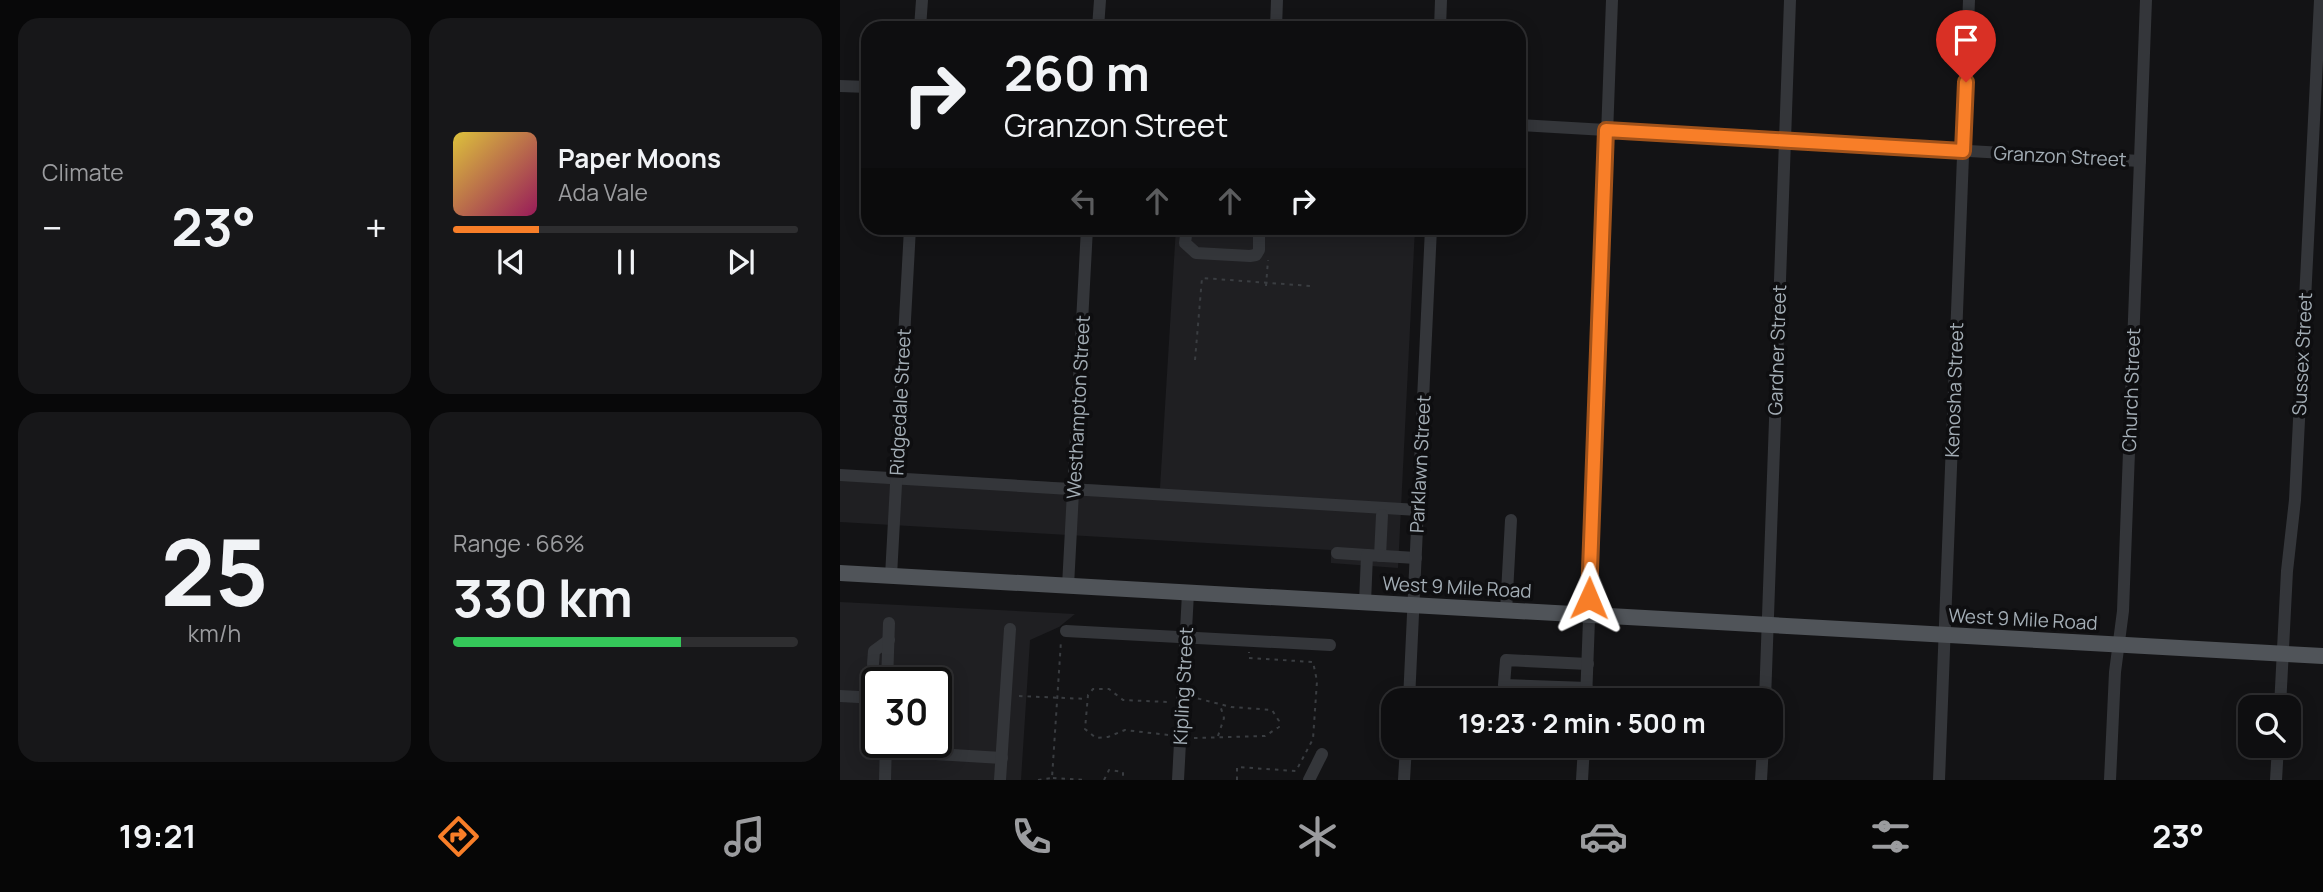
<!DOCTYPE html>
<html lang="en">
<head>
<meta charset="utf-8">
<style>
	body { margin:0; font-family:Manrope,sans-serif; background:#171719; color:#f1f3f6; height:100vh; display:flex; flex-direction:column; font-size:26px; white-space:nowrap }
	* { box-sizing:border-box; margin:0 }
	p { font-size:23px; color:#9b9c9f }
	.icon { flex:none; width:38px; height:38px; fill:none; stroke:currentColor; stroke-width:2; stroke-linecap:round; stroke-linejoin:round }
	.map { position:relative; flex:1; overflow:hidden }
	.details { display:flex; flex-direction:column; gap:18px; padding:18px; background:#080809; width:840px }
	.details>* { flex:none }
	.hud { position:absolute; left:21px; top:21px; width:665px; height:214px; border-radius:21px; box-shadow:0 4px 18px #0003,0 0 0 2px #2e2e30; background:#0e0e10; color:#f1f3f6; overflow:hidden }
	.controls { position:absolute; left:1398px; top:695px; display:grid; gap:14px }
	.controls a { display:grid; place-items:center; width:63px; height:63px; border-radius:14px; background:#0e0e10; box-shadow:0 4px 18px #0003,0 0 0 2px #2e2e30; font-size:35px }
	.speed { position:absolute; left:21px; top:667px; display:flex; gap:14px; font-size:35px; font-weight:700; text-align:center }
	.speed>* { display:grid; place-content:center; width:91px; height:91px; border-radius:50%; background:#0e0e10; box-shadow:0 4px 18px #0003,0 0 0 2px #2e2e30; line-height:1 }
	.speed .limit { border:4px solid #111; border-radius:10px; background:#fff; color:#111 }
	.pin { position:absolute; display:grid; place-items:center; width:60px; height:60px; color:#fff; margin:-72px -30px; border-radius:50% 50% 50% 0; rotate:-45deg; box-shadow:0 0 7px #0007 }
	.pin .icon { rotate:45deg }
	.me { position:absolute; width:77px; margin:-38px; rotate:1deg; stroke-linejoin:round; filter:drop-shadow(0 0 5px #0008) }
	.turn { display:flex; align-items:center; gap:24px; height:147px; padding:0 28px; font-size:32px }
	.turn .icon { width:91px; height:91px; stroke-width:2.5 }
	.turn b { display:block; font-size:49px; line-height:60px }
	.lanes { display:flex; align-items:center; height:66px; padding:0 28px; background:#0003; justify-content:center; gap:35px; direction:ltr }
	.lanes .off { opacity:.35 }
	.big { font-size:52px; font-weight:700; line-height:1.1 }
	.details .widget { flex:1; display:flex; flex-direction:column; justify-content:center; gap:10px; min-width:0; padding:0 24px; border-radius:21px; background:#171719 }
	.details .dial { align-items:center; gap:0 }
	.dial b { font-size:91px; line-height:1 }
	.song { display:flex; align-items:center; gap:21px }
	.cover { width:84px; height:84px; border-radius:10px; background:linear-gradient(135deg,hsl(50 70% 55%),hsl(330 70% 35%)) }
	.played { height:7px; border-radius:4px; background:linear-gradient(90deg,#f87e28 25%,#2e2e30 25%) }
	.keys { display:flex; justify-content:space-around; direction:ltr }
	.heat { display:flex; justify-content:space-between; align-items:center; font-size:38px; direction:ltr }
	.charge { height:10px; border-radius:5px; background:linear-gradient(90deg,#34c759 66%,#2e2e30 0) }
	.details .tiles { flex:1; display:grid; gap:18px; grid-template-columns:repeat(2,1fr) }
	.trip { position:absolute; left:541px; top:688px; width:402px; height:70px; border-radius:21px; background:#0e0e10; box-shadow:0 4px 18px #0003,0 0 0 2px #2e2e30; font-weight:700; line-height:70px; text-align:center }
	.tabs { display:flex; height:112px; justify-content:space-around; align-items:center; background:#060606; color:#9b9c9f }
	.tabs .icon { width:49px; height:49px }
	.tabs .current { color:#f87e28 }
	.tabs b { font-size:32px; color:#f1f3f6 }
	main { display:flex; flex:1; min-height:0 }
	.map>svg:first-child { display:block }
	.built { fill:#1f1f22; fill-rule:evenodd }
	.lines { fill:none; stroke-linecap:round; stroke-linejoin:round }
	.path { stroke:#3a3d41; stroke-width:2; stroke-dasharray:3.5 5; stroke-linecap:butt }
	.minor { stroke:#34363a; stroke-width:12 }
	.major { stroke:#505459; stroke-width:16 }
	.route-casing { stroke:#a1521a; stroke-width:18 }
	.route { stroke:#f87e28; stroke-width:12 }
	.labels { text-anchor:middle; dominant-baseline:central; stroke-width:7; stroke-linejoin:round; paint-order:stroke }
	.street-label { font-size:19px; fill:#a4aeb6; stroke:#0e0e10 }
</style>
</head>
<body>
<main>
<section class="details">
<div class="tiles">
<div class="widget"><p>Climate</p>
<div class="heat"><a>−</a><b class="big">23°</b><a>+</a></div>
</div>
<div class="widget">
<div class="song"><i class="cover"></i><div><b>Paper Moons</b><p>Ada Vale</p></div></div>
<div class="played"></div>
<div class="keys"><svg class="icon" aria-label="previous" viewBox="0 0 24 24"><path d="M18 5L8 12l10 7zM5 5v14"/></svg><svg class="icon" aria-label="pause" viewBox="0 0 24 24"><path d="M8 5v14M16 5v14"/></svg><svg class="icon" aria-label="next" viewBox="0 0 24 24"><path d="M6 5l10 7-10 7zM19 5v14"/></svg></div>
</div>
<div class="widget dial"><b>25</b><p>km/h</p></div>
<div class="widget"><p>Range · 66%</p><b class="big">330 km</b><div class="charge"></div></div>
</div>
</section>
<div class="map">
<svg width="1483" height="780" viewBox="0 0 1483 780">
	<rect width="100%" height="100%" fill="#131315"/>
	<g class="built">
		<polygon points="336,228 575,228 558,568 491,563 491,550 0,522 0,470 320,488"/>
		<path d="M0 602 235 614 219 627 190 640 181 780H0ZM37 682H96V742H37Z"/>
	</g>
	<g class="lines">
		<g class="path">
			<polyline points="426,286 428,260"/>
			<polyline points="355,360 362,278 470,286"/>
			<polyline points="179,696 247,699"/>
			<polyline points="328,735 285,730 268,737 256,738 245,729 248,695 253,689 269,689 283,700 328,702"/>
			<polyline points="378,736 384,718 380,705"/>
			<polyline points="354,738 425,736 439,727 439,721 432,710 391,707 356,698"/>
			<polyline points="213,778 245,780"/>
			<polyline points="198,780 212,778 221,641"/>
			<polyline points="264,780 269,770 283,772 283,780"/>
			<polyline points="397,780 397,767 456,771 473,739 477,681 473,662 409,658 409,652"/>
		</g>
		<g class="minor">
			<polyline points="80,28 82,0"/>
			<polyline points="258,28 260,0"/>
			<polyline points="436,28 437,0"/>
			<polyline points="600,28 601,0"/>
			<polyline points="0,86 28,87"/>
			<polyline points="679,125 1300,161"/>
			<polyline points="347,228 345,243 356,253 410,256 416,255 419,250 419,228"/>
			<polyline points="0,475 578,510"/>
			<polyline points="497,553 527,555"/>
			<polyline points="540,556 542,515"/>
			<polyline points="51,576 70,228"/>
			<polyline points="228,586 247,228"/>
			<polyline points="525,603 527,555 576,558"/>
			<polyline points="666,611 671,520"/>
			<polyline points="226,631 490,645"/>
			<polyline points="33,664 34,651 49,640"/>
			<polyline points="33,674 33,681 37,683"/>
			<polyline points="47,682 49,623"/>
			<polyline points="747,688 664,685 666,660 748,664"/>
			<polyline points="0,696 37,698"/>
			<polyline points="569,700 591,228"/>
			<polyline points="746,700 772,0"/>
			<polyline points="925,700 950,0"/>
			<polyline points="1440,707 1447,571 1455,500 1480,0"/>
			<polyline points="46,751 162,758"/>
			<polyline points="45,780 46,742"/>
			<polyline points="160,780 170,629"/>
			<polyline points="338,780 348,593"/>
			<polyline points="469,780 482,754"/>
			<polyline points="564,780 566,746"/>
			<polyline points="742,780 744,746"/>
			<polyline points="921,780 923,746"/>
			<polyline points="1099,780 1129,0"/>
			<polyline points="1270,780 1275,672 1283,611 1306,0"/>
			<polyline points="1436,780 1438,746"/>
		</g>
		<polyline class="major" points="0,573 1483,656"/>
	</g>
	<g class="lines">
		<defs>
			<polyline id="route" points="749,598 766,130 1123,151 1126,82"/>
		</defs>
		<use href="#route" class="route-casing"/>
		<use href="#route" class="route"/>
	</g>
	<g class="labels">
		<g class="street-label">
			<text transform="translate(1220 156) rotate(3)">Granzon Street</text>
			<text transform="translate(937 350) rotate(-88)">Gardner Street</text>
			<text transform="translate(1462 354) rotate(-87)">Sussex Street</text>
			<text transform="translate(1114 390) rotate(-88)">Kenosha Street</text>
			<text transform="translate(1291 390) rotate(-88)">Church Street</text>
			<text transform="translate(60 402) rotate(-87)">Ridgedale Street</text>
			<text transform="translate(238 407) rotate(-87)">Westhampton Street</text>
			<text transform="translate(580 464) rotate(-87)">Parklawn Street</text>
			<text transform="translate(617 587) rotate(3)">West 9 Mile Road</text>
			<text transform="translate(1183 619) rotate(3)">West 9 Mile Road</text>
			<text transform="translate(343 686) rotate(-87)">Kipling Street</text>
		</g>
	</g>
</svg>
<div class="controls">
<a><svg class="icon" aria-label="search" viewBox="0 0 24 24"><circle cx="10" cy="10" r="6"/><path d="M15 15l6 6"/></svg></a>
</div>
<div class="speed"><div class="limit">30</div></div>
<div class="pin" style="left:1126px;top:82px;background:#d93025"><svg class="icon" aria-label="arrive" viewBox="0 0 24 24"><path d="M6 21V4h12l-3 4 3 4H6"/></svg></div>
<svg class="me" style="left:749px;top:598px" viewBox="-20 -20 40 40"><path d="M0-17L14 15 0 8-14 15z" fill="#f87e28" stroke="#fff" stroke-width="4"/></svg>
<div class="trip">19:23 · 2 min · 500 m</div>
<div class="hud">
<div class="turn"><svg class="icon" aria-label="right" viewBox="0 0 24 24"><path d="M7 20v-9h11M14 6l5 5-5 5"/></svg><div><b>260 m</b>Granzon Street</div></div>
<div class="lanes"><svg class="icon off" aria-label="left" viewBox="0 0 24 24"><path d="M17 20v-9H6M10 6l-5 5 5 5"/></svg><svg class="icon off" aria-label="ahead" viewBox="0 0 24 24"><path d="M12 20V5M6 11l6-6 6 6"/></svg><svg class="icon off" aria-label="ahead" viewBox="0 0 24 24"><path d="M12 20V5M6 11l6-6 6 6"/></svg><svg class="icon" aria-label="right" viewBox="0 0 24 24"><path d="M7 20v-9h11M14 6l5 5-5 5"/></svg></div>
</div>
</div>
</main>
<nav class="tabs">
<b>19:21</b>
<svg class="icon current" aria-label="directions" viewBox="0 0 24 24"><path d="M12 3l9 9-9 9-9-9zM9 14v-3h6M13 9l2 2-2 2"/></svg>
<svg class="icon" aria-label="music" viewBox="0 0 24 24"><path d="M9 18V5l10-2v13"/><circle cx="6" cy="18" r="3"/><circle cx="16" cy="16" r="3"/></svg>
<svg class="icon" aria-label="phone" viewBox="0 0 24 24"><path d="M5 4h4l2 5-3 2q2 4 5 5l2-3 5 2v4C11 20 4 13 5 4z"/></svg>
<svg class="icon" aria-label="climate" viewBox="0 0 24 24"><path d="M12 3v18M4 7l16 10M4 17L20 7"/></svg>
<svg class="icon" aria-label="car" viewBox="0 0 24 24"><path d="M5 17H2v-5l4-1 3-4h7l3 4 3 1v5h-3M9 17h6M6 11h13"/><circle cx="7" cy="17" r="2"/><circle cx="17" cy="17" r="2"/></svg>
<svg class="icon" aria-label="filters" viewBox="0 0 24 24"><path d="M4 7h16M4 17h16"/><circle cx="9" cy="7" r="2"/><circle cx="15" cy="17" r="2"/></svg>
<b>23°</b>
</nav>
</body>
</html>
